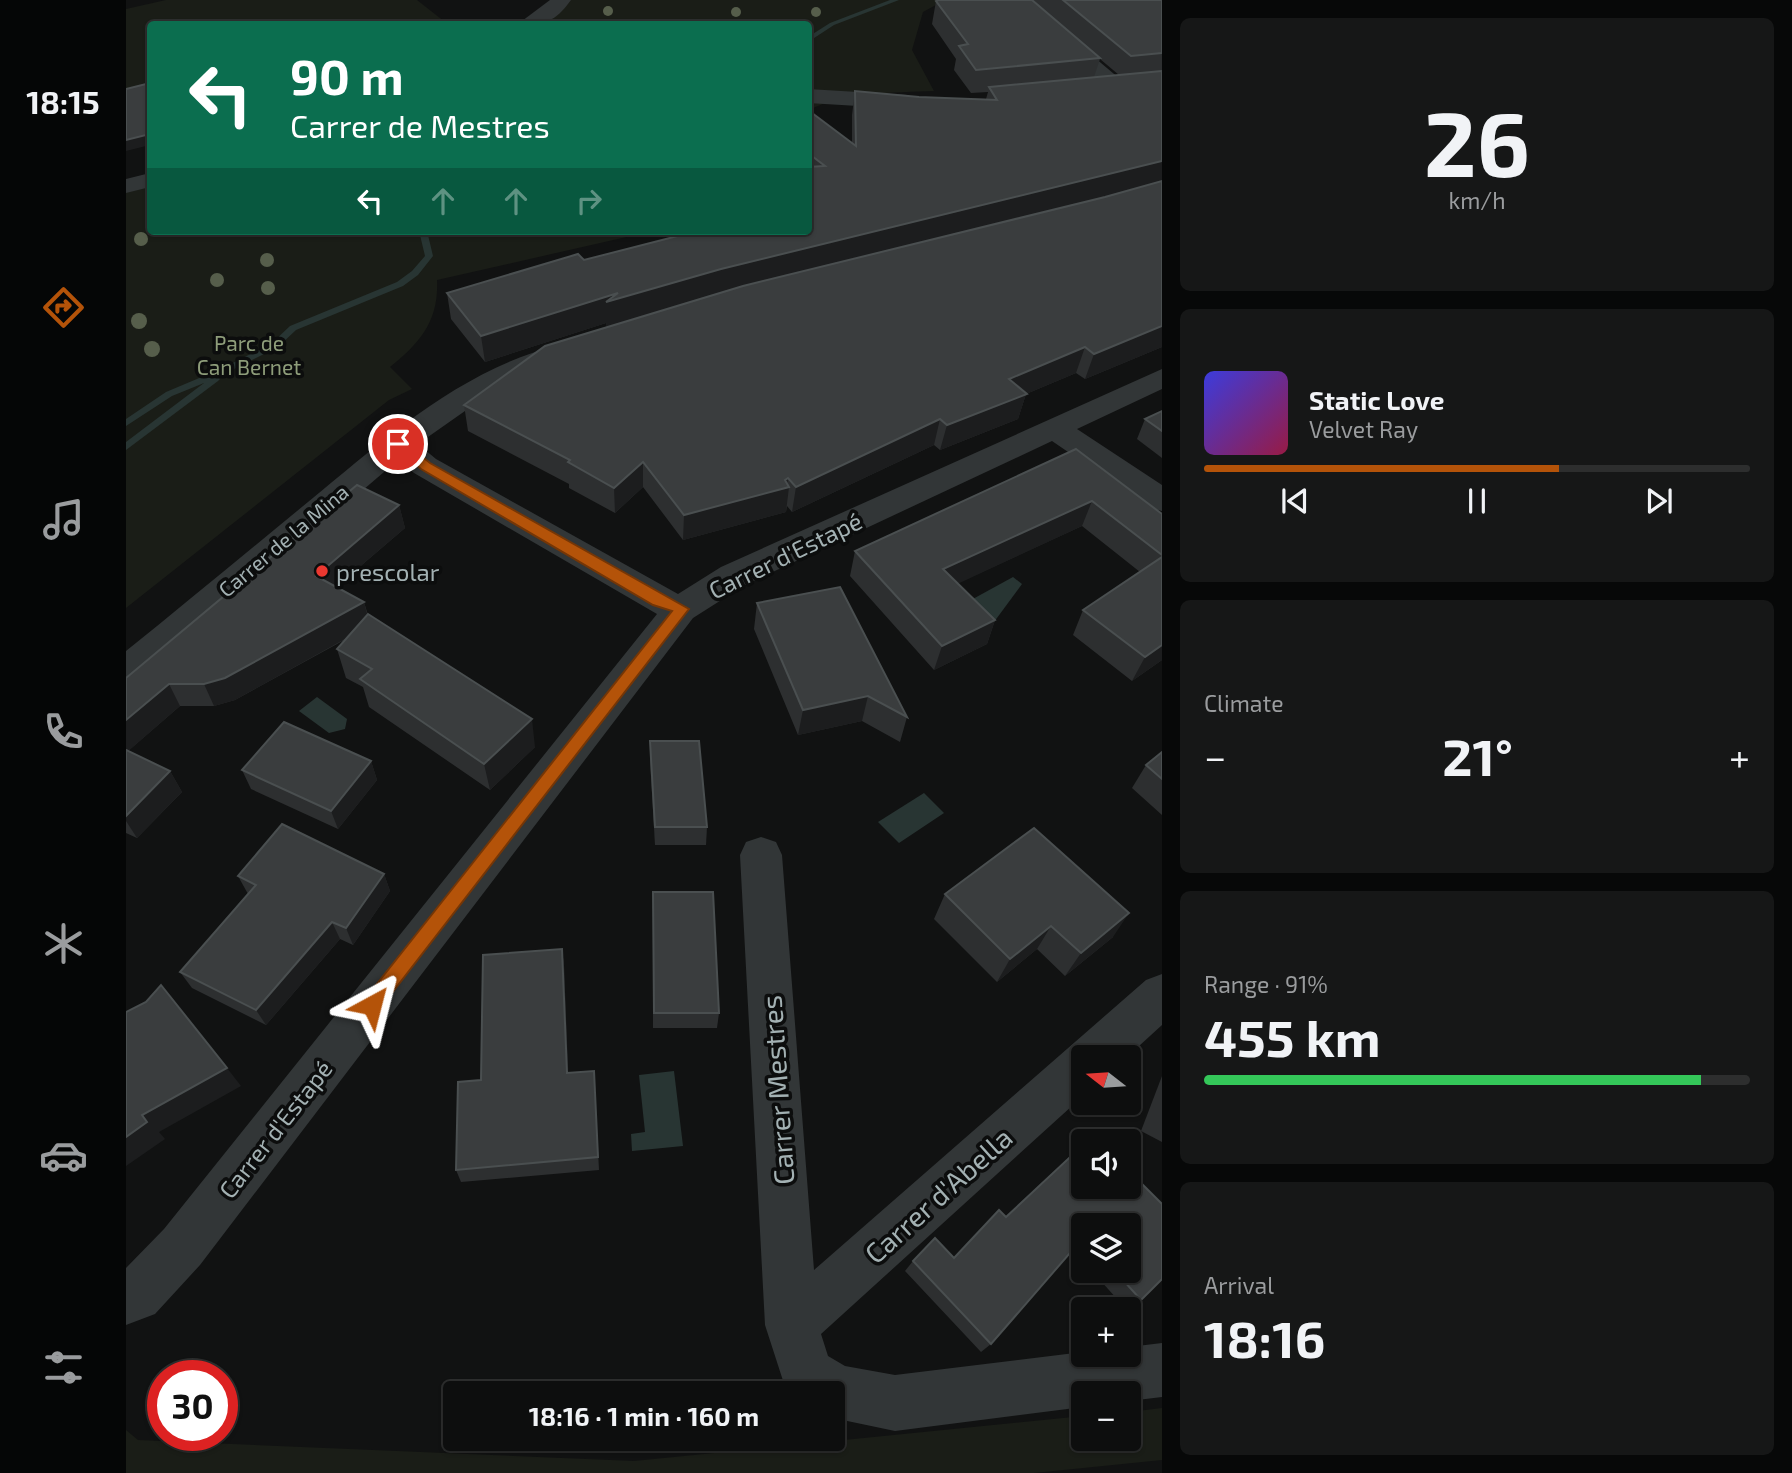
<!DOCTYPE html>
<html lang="en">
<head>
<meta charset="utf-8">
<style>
	body { margin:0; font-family:"Exo 2",sans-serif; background:#161717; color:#f1f3f6; height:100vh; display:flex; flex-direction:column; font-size:26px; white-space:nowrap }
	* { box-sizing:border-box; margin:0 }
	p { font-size:23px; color:#9a9c9e }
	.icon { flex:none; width:38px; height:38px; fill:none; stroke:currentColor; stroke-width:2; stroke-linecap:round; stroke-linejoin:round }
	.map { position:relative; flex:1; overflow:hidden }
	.details { display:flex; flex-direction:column; gap:18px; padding:18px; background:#070808; width:630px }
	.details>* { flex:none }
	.hud { position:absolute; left:21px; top:21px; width:665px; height:214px; border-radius:7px; box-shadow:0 2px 5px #0004,0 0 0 2px #2d2e2e; background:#0b6e4f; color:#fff; overflow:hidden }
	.needle { width:46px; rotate:287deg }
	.tools { position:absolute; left:945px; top:1045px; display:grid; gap:14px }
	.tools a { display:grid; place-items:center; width:70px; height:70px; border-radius:7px; background:#0d0e0e; box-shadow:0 2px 5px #0004,0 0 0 2px #2d2e2e; font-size:35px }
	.speed { position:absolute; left:21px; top:1360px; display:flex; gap:14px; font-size:35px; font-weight:700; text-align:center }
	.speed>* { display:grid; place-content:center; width:91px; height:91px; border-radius:50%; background:#0d0e0e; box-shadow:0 2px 5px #0004,0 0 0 2px #2d2e2e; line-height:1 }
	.speed .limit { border:10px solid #d22; background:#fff; color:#111 }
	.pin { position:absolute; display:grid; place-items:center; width:60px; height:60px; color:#fff; margin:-30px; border:4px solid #fff; border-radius:50%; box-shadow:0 2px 7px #0007 }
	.me { position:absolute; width:77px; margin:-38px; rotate:38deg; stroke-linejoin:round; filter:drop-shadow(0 0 5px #0008) }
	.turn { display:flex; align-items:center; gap:24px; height:147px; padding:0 28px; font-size:32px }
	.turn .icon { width:91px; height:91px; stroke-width:2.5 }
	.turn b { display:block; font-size:49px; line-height:60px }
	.lanes { display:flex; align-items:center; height:66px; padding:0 28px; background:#0003; justify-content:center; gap:35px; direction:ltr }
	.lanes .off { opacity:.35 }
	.big { font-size:52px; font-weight:700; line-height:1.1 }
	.details .widget { flex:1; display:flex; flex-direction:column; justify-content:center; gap:10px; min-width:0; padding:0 24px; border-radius:10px; background:#161717 }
	.details .dial { align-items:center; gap:0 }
	.dial b { font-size:91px; line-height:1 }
	.song { display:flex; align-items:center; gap:21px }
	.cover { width:84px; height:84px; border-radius:10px; background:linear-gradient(135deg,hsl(240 70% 55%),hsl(340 70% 35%)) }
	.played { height:7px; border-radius:4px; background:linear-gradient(90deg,#b45309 65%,#2d2e2e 65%) }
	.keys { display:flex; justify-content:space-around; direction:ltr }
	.heat { display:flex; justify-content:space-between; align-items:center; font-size:38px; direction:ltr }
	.charge { height:10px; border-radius:5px; background:linear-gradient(90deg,#34c759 91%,#2d2e2e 0) }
	.trip { position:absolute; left:317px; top:1381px; width:402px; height:70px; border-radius:7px; background:#0d0e0e; box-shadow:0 2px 5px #0004,0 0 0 2px #2d2e2e; font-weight:700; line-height:70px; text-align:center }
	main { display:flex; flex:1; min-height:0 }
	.tabs { display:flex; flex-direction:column; width:126px; justify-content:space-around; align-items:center; background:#050606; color:#9a9c9e }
	.tabs .icon { width:49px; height:49px }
	.tabs .active { color:#b45309 }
	.tabs b { font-size:32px; color:#f1f3f6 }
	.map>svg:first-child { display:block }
	.green { fill:#1a1d17 }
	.water { fill:#283533 }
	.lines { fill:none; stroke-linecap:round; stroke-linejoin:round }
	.stream { fill:#283533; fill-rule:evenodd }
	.minor { fill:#323637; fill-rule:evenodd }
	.tree { fill:#565e4b }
	.wall { fill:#2d2f30; fill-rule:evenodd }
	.shaded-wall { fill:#1c1d1e }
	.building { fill:#3a3d3e; stroke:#4a4f50; stroke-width:2 }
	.route { fill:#b45309; stroke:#753606; stroke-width:2 }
	.poi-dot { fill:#eb3830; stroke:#0c0d0d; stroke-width:2.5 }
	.labels { text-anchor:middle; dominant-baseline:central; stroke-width:7; stroke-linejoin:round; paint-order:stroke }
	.far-park-label { font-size:21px; fill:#8e9d7a; stroke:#0c0d0d }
	.far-street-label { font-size:21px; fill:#a3b1b3; stroke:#0c0d0d }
	.street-label { font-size:24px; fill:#a3b1b3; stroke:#0c0d0d }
	.poi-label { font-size:24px; fill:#a3b1b3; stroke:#0c0d0d; text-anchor:start }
	.near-street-label { font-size:28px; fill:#a3b1b3; stroke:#0c0d0d }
</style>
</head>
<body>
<main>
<nav class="tabs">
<b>18:15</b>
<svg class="icon active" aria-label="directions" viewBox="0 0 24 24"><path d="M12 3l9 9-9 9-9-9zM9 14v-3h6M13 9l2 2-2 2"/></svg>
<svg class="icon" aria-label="music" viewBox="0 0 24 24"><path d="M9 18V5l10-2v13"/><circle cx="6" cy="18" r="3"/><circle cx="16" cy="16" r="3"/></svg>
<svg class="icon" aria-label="phone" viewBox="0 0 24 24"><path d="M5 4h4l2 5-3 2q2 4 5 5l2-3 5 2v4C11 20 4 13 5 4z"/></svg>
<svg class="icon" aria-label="climate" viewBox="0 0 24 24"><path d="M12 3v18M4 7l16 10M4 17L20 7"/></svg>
<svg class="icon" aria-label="car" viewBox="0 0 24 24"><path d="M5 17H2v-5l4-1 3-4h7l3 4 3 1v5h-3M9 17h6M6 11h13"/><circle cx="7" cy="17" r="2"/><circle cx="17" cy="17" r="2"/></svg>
<svg class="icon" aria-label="filters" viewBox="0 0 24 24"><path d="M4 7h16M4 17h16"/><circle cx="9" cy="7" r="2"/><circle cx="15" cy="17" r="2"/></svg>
</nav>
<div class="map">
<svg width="1036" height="1473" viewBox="0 0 1036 1473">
	<rect width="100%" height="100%" fill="#111212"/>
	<g class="green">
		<polygon points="40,0 291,0 319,22 24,24 24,92 0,97 0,9"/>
		<path d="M442 0H819L797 12 786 50 808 91C767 93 720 91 683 110L682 24H401Z"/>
		<path d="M24 184V231H527L311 280C313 321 294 343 264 367L286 389 263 400 0 608V190Z"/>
		<polygon points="1036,1408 1036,1460 908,1473 0,1473 0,1430 12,1440 508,1461 957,1416 957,1438 1003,1438 1003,1412"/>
	</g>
	<g class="water">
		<polygon points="887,577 896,584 868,622 845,600"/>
		<polygon points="191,697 221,719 219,729 203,733 173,711"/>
		<polygon points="798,793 818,813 773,843 752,822"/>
		<polygon points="548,1071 557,1146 506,1151 505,1134 519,1132 513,1075"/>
	</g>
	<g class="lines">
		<g class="stream">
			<polygon points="764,0 773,0 708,25 682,42 682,37 704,23"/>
			<polygon points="296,231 304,231 302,235 307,256 292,275 277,286 170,330 152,347 92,377 94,379 92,381 0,450 0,442 78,383 46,396 0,426 0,419 40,392 97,368 146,343 164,326 271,282 286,271 299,256 294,235"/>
		</g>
		<g class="minor">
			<path d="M424 0H445C428 23 420 24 392 24Z"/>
			<polygon points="878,0 900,0 1000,84 1003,89 1000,94 984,94"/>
			<polygon points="682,89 782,95 793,102 782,109 682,103"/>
			<polygon points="24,173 24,187 0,193 0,179"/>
			<path d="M433 345 443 348 447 354 443 360 376 385 292 444 310 459 552 594 595 567 1036 369V389L951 429 1036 485V511L1024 508 926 441 619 585 567 618 74 1265 29 1314 0 1325V1268L38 1229 531 614 288 473 272 460 13 682 0 686V651C61 602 121 552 182 502 259 439 334 370 433 345Z"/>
			<polygon points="635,837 650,842 656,855 688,1270 1020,980 1036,974 1036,1025 1001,1057 957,1057 957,1096 695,1334 702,1356 719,1366 769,1375 957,1352 1003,1354 1003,1347 1036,1343 1036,1397 1003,1401 1003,1393 957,1393 957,1407 769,1431 707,1418 707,1393 661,1393 639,1325 614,855 620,842"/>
		</g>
	</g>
	<g class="tree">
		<circle cx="482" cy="11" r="5"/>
		<circle cx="610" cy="12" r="5"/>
		<circle cx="690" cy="12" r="5"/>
		<circle cx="15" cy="239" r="7"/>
		<circle cx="141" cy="260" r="7"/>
		<circle cx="91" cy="280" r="7"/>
		<circle cx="142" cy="288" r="7"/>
		<circle cx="13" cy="321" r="8"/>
		<circle cx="26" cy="349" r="8"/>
	</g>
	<g class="wall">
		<path d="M812 0H1036V347L959 379 950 373 900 394 892 419 814 450 808 445 666 512 661 506 660 512 557 540 517 487 489 513 443 488V484L342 431 338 405 481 327 480 323 359 362 325 319 321 293 458 260 682 231V110L726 143V115L729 91 793 97 860 99 862 92 845 93 828 70 830 59 806 24 810 1ZM974 59 993 75 968 77Z"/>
		<polygon points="1036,411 1036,458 1011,439 1019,419"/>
		<polygon points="950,449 1036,514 1036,660 1006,681 947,635 957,610 1014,572 956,526 832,583 869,620 861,644 808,670 724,576 729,551"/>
		<polygon points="273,505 279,528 210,587 238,602 242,615 409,747 364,790 243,707 237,687 220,678 211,649 222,638 109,700 88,706 54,706 2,751 44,771 56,792 11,838 0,833 0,678"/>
		<polygon points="631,603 781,717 774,742 736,721 672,735 628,629"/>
		<polygon points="524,741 581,827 580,845 529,845 524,760"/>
		<polygon points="1036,752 1036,815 1006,788 1020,765"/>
		<polygon points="245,761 251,780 212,829 125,789 116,770"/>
		<polygon points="258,874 264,891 227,945 214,939 140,1025 66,988 54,972 122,894 112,876"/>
		<polygon points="527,892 593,1013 591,1028 527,1028"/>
		<polygon points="819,894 987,937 939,976 911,949 871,982 808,919"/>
		<polygon points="436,949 438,965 442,1073 468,1071 473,1170 335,1182 330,1170 355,1080"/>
		<polygon points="1036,1076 1036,1142 1015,1131"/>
		<polygon points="957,1145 1015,1300 1000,1309 965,1270 1003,1270 957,1225 957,1262 946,1250 865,1344 855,1352 779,1271 787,1261 828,1258 880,1217"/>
	</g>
	<g class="shaded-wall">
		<polygon points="24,134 24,145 0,151 0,140"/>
		<polygon points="1036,161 1036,183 481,328 480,323 359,362 355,336 492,293"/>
		<polygon points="1036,326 1036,347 959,379 968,354"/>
		<polygon points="959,347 950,373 900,394 892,419 814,450 821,425 883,379"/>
		<polygon points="814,419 808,445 666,512 670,487"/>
		<polygon points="517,462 517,487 489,513 488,488"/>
		<polygon points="662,478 661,487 663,487 660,512 557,540 558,515"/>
		<polygon points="966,501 956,526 810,594 817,569"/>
		<polygon points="273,505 279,528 197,598 190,576"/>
		<polygon points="238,602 244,625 109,700 88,706 78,684"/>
		<polygon points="869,620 861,644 808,670 816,646"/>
		<polygon points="1036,645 1036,660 1006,681 1019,657"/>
		<polygon points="43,684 54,706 0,753 0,720"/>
		<polygon points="742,696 736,721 672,735 677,710"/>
		<polygon points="406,719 409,747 364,790 358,764"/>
		<polygon points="245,761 251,780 212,829 205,811"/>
		<polygon points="44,771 56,792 11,838 0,821 0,816"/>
		<polygon points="258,874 264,891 227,945 220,928"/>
		<polygon points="1003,913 987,937 939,976 955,953"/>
		<polygon points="206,922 214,939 140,1025 130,1010"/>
		<polygon points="925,926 911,949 871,982 884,959"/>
		<polygon points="436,949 438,965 443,1088 441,1073"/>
		<polygon points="101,1068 115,1086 33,1132 39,1139 0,1166 0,1137 16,1115"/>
	</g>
	<g class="building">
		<polygon points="812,0 906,0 974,58 850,70 833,46 842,44 810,1"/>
		<polygon points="937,0 1036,0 1036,53 1005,56"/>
		<polygon points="1036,71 1036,161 595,269 480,302 492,293 355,336 321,293 452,254 458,260 571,231 682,231 682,167 699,166 682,153 682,110 730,146 729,91 793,97 871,100 863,87"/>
		<polygon points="24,83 24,134 0,140 0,89"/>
		<polygon points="1036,181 1036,326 968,354 959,347 883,379 901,394 821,425 814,419 670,487 662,478 659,480 663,487 558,515 517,462 488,488 442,462 444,460 338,405 419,346 617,286 979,197"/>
		<polygon points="1036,411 1036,431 1019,419"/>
		<polygon points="950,449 1036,514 1036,555 966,501 817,569 869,620 816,646 729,551"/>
		<polygon points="231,485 273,505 190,576 238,602 99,678 78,684 43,684 0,720 0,678"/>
		<polygon points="1036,557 1036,645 1019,657 957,610"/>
		<polygon points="714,587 781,717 742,696 677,710 631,603"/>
		<polygon points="242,614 406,719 358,764 234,679 246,669 211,649"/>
		<polygon points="158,722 245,761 205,811 116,770"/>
		<polygon points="524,741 573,741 581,827 529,827"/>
		<polygon points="0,750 44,771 0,816"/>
		<polygon points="1036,752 1036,779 1020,765"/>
		<polygon points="156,824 258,874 220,928 206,922 130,1010 54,972 130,885 112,876"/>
		<polygon points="908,828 1003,913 955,953 925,926 884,959 819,894"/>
		<polygon points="527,892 587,892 593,1013 528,1013"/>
		<polygon points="436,949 441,1073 468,1071 472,1157 330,1170 332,1082 355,1080 357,955"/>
		<polygon points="35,985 101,1068 16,1115 21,1122 0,1137 0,1012 20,1002"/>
		<polygon points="967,1135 973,1141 961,1141"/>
		<polygon points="957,1145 957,1186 1003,1186 1003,1171 1036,1204 1036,1279 1015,1300 988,1270 1003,1270 1003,1225 957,1225 957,1238 865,1344 787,1261 809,1238 828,1258 873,1210 880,1217"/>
	</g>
	<polygon class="route" points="268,441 277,441 304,463 563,609 252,1011 246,1014 239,1011 236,1005 239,999 546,611 527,605 295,469 268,447"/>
	<circle class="poi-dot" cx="196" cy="571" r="7"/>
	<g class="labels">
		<g class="far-park-label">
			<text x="123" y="342">Parc de<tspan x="123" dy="24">Can Bernet</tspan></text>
		</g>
		<g class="far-street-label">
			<text transform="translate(157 540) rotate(-40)">Carrer de la Mina</text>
		</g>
		<g class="street-label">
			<text transform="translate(659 555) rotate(-26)">Carrer d'Estapé</text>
			<text transform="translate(149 1129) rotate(-52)">Carrer d'Estapé</text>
		</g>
		<g class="poi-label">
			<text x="210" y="571">prescolar</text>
		</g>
		<g class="near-street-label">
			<text transform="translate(651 1090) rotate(-94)">Carrer Mestres</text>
			<text transform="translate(812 1195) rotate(-42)">Carrer d'Abella</text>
		</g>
	</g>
</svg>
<div class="tools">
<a><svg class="needle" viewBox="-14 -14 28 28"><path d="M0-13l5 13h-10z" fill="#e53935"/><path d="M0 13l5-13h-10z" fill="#9a9c9e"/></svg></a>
<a><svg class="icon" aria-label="sound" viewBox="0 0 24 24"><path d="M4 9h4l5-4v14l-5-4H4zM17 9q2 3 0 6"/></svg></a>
<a><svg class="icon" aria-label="layers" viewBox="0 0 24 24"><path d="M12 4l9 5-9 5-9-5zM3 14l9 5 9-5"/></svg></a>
<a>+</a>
<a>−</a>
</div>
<div class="speed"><div class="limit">30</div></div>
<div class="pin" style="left:272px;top:444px;background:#d93025"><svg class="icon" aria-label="arrive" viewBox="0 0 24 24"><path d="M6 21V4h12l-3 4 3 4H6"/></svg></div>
<svg class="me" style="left:246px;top:1005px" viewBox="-20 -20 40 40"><path d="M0-17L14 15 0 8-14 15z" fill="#b45309" stroke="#fff" stroke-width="4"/></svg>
<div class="trip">18:16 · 1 min · 160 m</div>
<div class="hud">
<div class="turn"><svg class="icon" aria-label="left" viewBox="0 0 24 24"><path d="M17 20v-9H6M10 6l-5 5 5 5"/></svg><div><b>90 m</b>Carrer de Mestres</div></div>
<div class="lanes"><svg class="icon" aria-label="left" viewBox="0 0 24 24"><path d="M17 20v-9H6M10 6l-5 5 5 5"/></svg><svg class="icon off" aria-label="ahead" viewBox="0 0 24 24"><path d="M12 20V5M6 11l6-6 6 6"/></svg><svg class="icon off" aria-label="ahead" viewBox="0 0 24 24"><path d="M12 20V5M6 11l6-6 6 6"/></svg><svg class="icon off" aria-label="right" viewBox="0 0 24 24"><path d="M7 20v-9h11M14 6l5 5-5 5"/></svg></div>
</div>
</div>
<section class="details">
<div class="widget dial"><b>26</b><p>km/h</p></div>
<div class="widget">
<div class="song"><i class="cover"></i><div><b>Static Love</b><p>Velvet Ray</p></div></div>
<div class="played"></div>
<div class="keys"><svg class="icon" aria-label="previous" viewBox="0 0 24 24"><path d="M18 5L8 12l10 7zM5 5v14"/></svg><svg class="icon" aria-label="pause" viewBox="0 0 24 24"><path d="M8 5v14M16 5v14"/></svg><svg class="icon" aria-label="next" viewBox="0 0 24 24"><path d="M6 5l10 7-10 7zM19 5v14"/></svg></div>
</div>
<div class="widget"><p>Climate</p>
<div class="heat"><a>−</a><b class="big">21°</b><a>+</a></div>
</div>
<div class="widget"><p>Range · 91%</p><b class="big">455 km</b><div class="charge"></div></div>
<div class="widget"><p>Arrival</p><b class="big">18:16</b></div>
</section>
</main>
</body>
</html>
